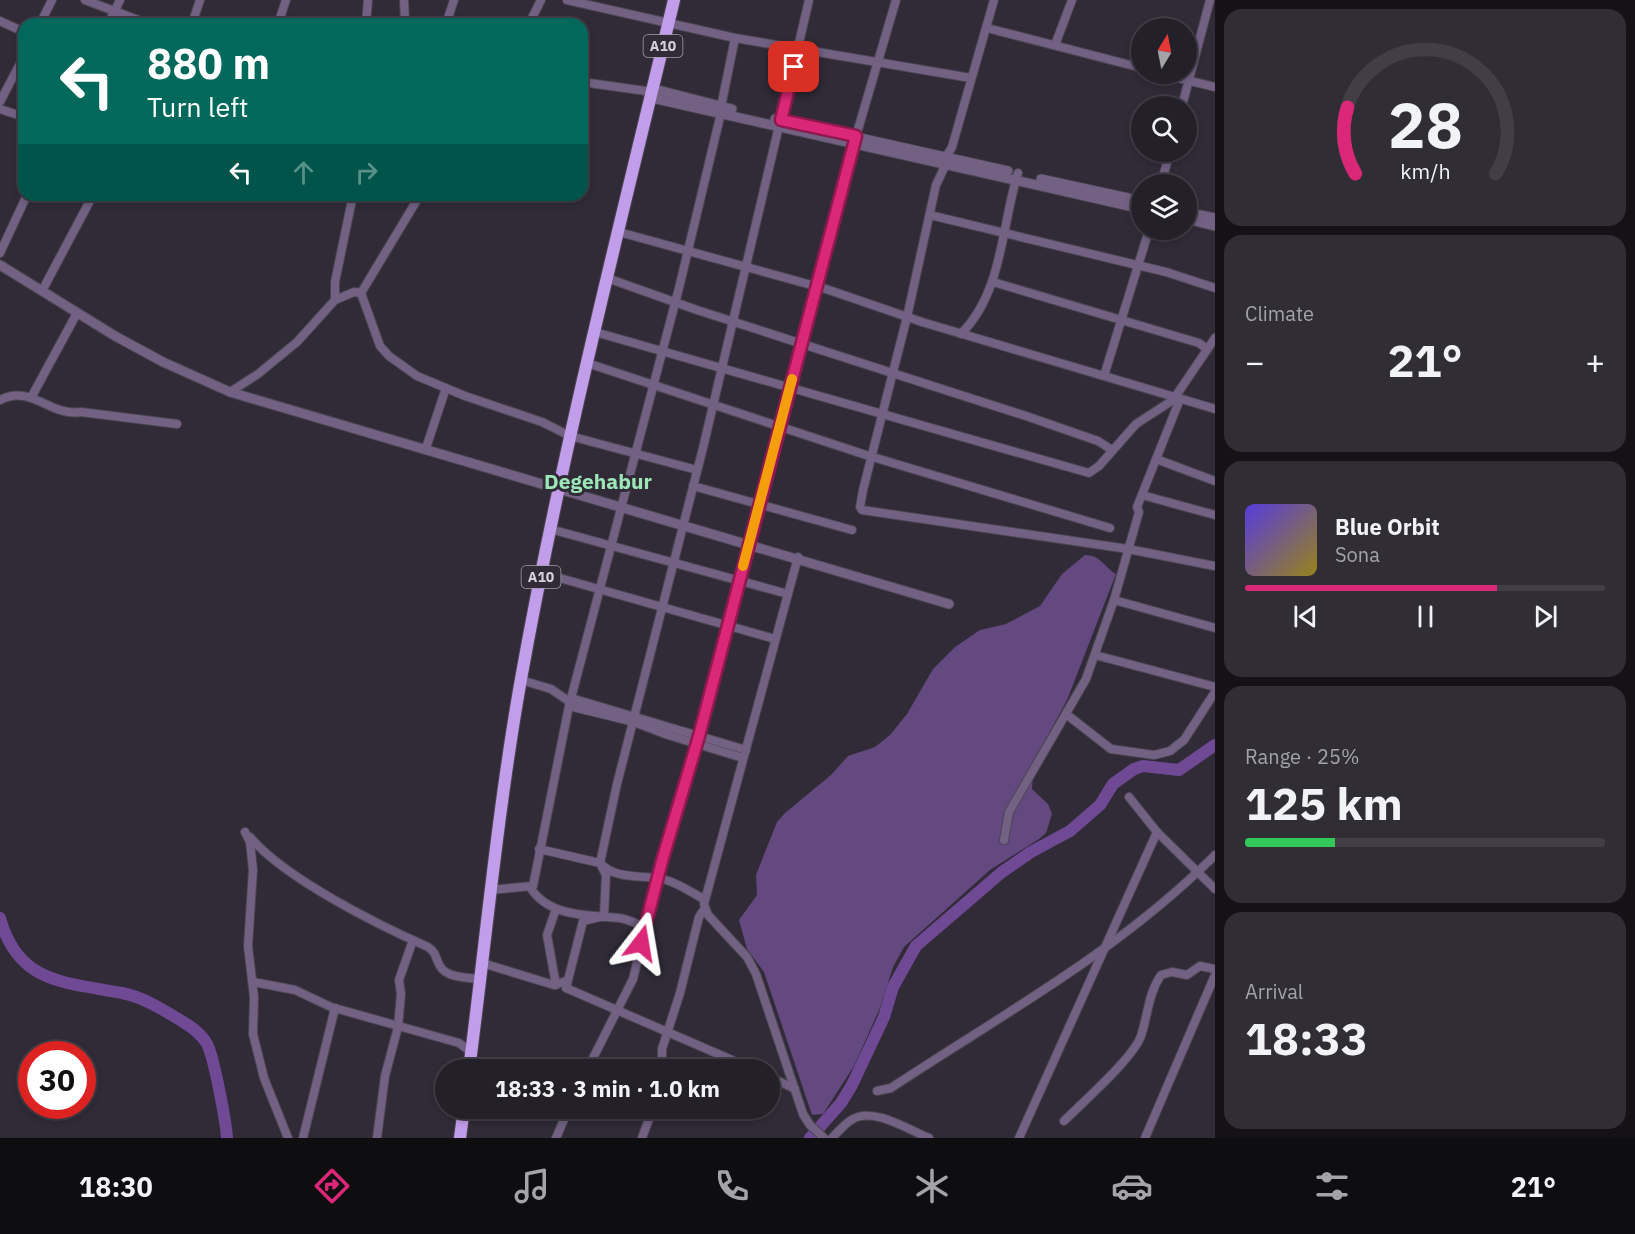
<!DOCTYPE html>
<html lang="en">
<head>
<meta charset="utf-8">
<style>
	body { margin:0; font-family:"IBM Plex Sans",sans-serif; background:#302d35; color:#f1f3f6; height:100vh; display:flex; flex-direction:column; font-size:22px; white-space:nowrap }
	* { box-sizing:border-box; margin:0 }
	p { font-size:20px; color:#a3a3a8 }
	.icon { flex:none; width:33px; height:33px; fill:none; stroke:currentColor; stroke-width:2; stroke-linecap:round; stroke-linejoin:round }
	.map { position:relative; flex:1; overflow:hidden }
	.drawer { display:flex; flex-direction:column; gap:9px; padding:9px; background:#141217; width:420px }
	.drawer>* { flex:none }
	.top-card { position:absolute; left:18px; top:18px; width:570px; height:183px; border-radius:18px; box-shadow:0 3px 9px #0003,0 0 0 2px #413e46; background:#00695c; color:#fff; overflow:hidden }
	.needle { width:39px; rotate:10deg }
	.fabs { position:absolute; left:1131px; top:18px; display:grid; gap:12px }
	.fabs a { display:grid; place-items:center; width:66px; height:66px; border-radius:50%; background:#242029; box-shadow:0 3px 9px #0003,0 0 0 2px #413e46; font-size:30px }
	.speed { position:absolute; left:18px; top:1041px; display:flex; gap:12px; font-size:30px; font-weight:700; text-align:center }
	.speed>* { display:grid; place-content:center; width:78px; height:78px; border-radius:50%; background:#242029; box-shadow:0 3px 9px #0003,0 0 0 2px #413e46; line-height:1 }
	.speed .limit { border:9px solid #d22; background:#fff; color:#111 }
	.pin { position:absolute; display:grid; place-items:center; width:51px; height:51px; color:#fff; margin:-26px; border-radius:12px; box-shadow:0 3px 9px #0006 }
	.me { position:absolute; width:66px; margin:-33px; rotate:14deg; stroke-linejoin:round; filter:drop-shadow(0 0 4px #0008) }
	.turn { display:flex; align-items:center; gap:21px; height:126px; padding:0 30px; font-size:27px }
	.turn .icon { width:78px; height:78px; stroke-width:2.5 }
	.turn b { display:block; font-size:42px; line-height:51px }
	.lanes { display:flex; align-items:center; height:57px; padding:0 30px; background:#0003; justify-content:center; gap:30px; direction:ltr }
	.lanes .off { opacity:.35 }
	.big { font-size:45px; font-weight:700; line-height:1.1 }
	.drawer .tile { flex:1; display:flex; flex-direction:column; justify-content:center; gap:9px; min-width:0; padding:0 21px; border-radius:18px; background:#302d35 }
	.drawer .dial { align-items:center; gap:0 }
	.dial svg { height:156px; overflow:visible; fill:none; stroke:#413e46; stroke-width:7; stroke-linecap:round; text-anchor:middle }
	.dial text { fill:#f1f3f6; stroke:none }
	.song { display:flex; align-items:center; gap:18px }
	.cover { width:72px; height:72px; border-radius:9px; background:linear-gradient(135deg,hsl(250 70% 55%),hsl(50 70% 35%)) }
	.played { height:6px; border-radius:3px; background:linear-gradient(90deg,#db2777 70%,#413e46 70%) }
	.keys { display:flex; justify-content:space-around; direction:ltr }
	.heat { display:flex; justify-content:space-between; align-items:center; font-size:33px; direction:ltr }
	.charge { height:9px; border-radius:4px; background:linear-gradient(90deg,#34c759 25%,#413e46 0) }
	.trip { position:absolute; left:435px; top:1059px; width:345px; height:60px; border-radius:30px; background:#242029; box-shadow:0 3px 9px #0003,0 0 0 2px #413e46; font-weight:700; line-height:60px; text-align:center }
	.tab-bar { display:flex; height:96px; justify-content:space-around; align-items:center; background:#0e0d10; color:#a3a3a8 }
	.tab-bar .icon { width:42px; height:42px }
	.tab-bar .current { color:#db2777 }
	.tab-bar b { font-size:27px; color:#f1f3f6 }
	main { display:flex; flex:1; min-height:0 }
	.map>svg:first-child { display:block }
	.green { fill:#644880 }
	.lines { fill:none; stroke-linecap:round; stroke-linejoin:round }
	.river { stroke:#704995; stroke-width:12 }
	.minor-casing { stroke:#4a4651; stroke-width:10 }
	.tertiary-casing { stroke:#4a4651; stroke-width:11 }
	.trunk-casing { stroke:#4a4651; stroke-width:14 }
	.minor { stroke:#726183; stroke-width:8 }
	.tertiary { stroke:#726183; stroke-width:9 }
	.trunk { stroke:#c29dea; stroke-width:12 }
	.route-casing { stroke:#8e194d; stroke-width:15 }
	.route { stroke:#db2777; stroke-width:10 }
	.slow { stroke:#f59e0b; stroke-width:10 }
	.labels { text-anchor:middle; dominant-baseline:central; stroke-width:6; stroke-linejoin:round; paint-order:stroke }
	.shield { fill:#302b37; stroke:#a49fa8; stroke-width:1.5 }
	.shield-label { font-size:14px; font-weight:bold; fill:#d5d1d9 }
	.district-label { font-size:21px; font-weight:bold; fill:#9be7b8; stroke:#302b37 }
</style>
</head>
<body>
<main>
<div class="map">
<svg width="1215" height="1138" viewBox="0 0 1215 1138">
	<rect width="100%" height="100%" fill="#302b37"/>
	<path class="green" d="M1085 555C1101 555 1104 567 1116 574L1067 700 1034 761 1032 789 1048 804 1052 814 1046 833 1039 839 990 870 904 947 893 967 880 1008 854 1066 823 1114 812 1115 764 972 747 949 739 920 757 895 756 875 777 822 785 813 831 775 848 756 875 747 890 735 907 714 933 669 955 647 980 630 1006 624 1040 606 1062 574Z"/>
	<g class="lines">
		<g class="river">
			<path d="M0 918C18 984 65 982 122 993 143 997 162 1009 180 1020 190 1026 201 1033 207 1044 214 1057 226 1122 227 1138"/>
			<polyline points="810,1138 841,1103 852,1085 884,1017 893,987 916,946 1002,872 1031,852 1070,831 1100,805 1113,784 1134,769 1143,766 1179,770 1215,745"/>
		</g>
		<defs>
			<g id="minor">
				<polyline points="85,0 149,24"/>
				<polyline points="404,0 405,21 408,24"/>
				<polyline points="567,0 735,38 971,78"/>
				<polyline points="0,21 24,32"/>
				<polyline points="40,24 52,0"/>
				<polyline points="108,24 120,0"/>
				<polyline points="192,24 200,0"/>
				<polyline points="278,24 286,0"/>
				<polyline points="366,24 368,0"/>
				<polyline points="446,24 454,0"/>
				<polyline points="529,24 541,0"/>
				<polyline points="987,28 1142,68"/>
				<polyline points="1055,45 1072,0"/>
				<polyline points="1162,74 1215,87"/>
				<polyline points="582,82 653,92"/>
				<polyline points="0,102 24,56"/>
				<polyline points="1182,106 1210,0"/>
				<polyline points="721,107 735,38"/>
				<polyline points="0,109 24,117"/>
				<polyline points="781,120 809,0"/>
				<polyline points="946,157 952,147 994,0"/>
				<polyline points="946,164 936,185 907,317 863,490 860,507 862,510 1128,549 1215,566"/>
				<polyline points="1161,184 1170,152"/>
				<polyline points="930,215 1166,272 1215,288"/>
				<polyline points="619,232 826,289 922,322 1215,409"/>
				<polyline points="0,253 27,195"/>
				<polyline points="607,278 697,310 1026,416 1098,441 1112,450"/>
				<polyline points="993,282 1199,343 1207,349"/>
				<polyline points="42,291 93,195"/>
				<polyline points="361,293 380,346 389,356 417,376 465,396 542,422 570,436 697,470"/>
				<polyline points="361,293 420,195"/>
				<polyline points="335,300 335,282 353,195"/>
				<polyline points="595,332 1089,473 1099,466 1136,424 1173,400 1215,338"/>
				<path d="M961 334C1003 292 1001 227 1018 173"/>
				<polyline points="587,363 866,455 1110,528"/>
				<polyline points="1104,376 1149,230"/>
				<polyline points="230,392 258,374 297,342 335,300 354,292 361,293"/>
				<polyline points="32,396 77,313"/>
				<path d="M0 400C32 384 50 417 81 412L177 424"/>
				<polyline points="426,448 446,388"/>
				<polyline points="1156,459 1215,481"/>
				<polyline points="693,486 852,530"/>
				<polyline points="1142,495 1215,515"/>
				<polyline points="550,529 788,594"/>
				<polyline points="798,557 704,904 708,915 747,957 756,974 803,1114 810,1125 824,1138"/>
				<polyline points="542,573 775,639"/>
				<polyline points="1114,600 1215,628"/>
				<polyline points="1095,655 1215,687"/>
				<polyline points="521,680 551,689 570,702"/>
				<polyline points="571,698 746,750"/>
				<polyline points="569,706 634,722 668,735 743,758"/>
				<polyline points="1066,714 1111,749 1154,755 1170,751 1184,740 1215,692"/>
				<polyline points="1129,797 1157,832 1215,889"/>
				<polyline points="245,832 250,842 253,870 248,946 254,997 253,1034 264,1078 288,1138"/>
				<path d="M250 837C284 878 378 925 428 947 437 953 435 958 440 966 446 978 469 978 480 979"/>
				<polyline points="1004,840 1009,812 1086,679 1114,600 1139,512 1137,507 1180,399"/>
				<path d="M539 849 600 863C616 881 645 874 666 880 680 884 692 893 704 899"/>
				<path d="M530 887C548 917 588 915 619 918 628 919 637 924 645 927"/>
				<polyline points="490,890 533,886 569,706 679,288 721,113"/>
				<polyline points="556,909 547,935 556,985"/>
				<polyline points="482,963 554,985 566,981"/>
				<polyline points="253,982 295,990 331,1007 459,1043 471,1052"/>
				<polyline points="587,1070 633,979 662,861 699,736 854,143 896,0"/>
				<polyline points="662,1070 662,1049 680,993 699,917 705,908"/>
				<polyline points="755,1070 566,988 583,921 604,916 606,875 600,863 617,784 703,448 779,126"/>
				<polyline points="770,1077 795,1089"/>
				<path d="M877 1091 891 1088C1003 1014 1119 951 1215 855"/>
				<path d="M1064 1121C1082 1103 1134 1057 1141 1036 1148 1015 1148 994 1161 975L1172 972 1187 975 1200 966 1215 969"/>
				<polyline points="303,1138 335,1008"/>
				<polyline points="377,1138 385,1076 398,1027 401,994 399,980 413,940"/>
				<polyline points="556,1138 569,1108"/>
				<polyline points="642,1138 653,1108"/>
				<path d="M832 1138C838 1132 845 1123 853 1119 874 1107 909 1130 929 1138"/>
				<polyline points="1019,1138 1157,832"/>
				<polyline points="1145,1138 1215,975"/>
			</g>
			<g id="tertiary">
				<polyline points="654,89 732,109"/>
				<polyline points="652,98 1142,209"/>
				<polyline points="775,119 1008,171"/>
				<polyline points="1041,179 1142,201"/>
				<polyline points="1186,212 1215,218"/>
				<polyline points="1186,219 1215,226"/>
				<polyline points="0,265 115,336 163,362 230,392 949,604"/>
			</g>
			<g id="trunk">
				<path d="M469 1070C486 939 498 808 521 679 562 450 620 225 674 0"/>
				<polyline points="460,1138 464,1108"/>
			</g>
		</defs>
		<use href="#minor" class="minor-casing"/>
		<use href="#tertiary" class="tertiary-casing"/>
		<use href="#trunk" class="trunk-casing"/>
		<use href="#minor" class="minor"/>
		<use href="#tertiary" class="tertiary"/>
		<use href="#trunk" class="trunk"/>
	</g>
	<g class="lines">
		<defs>
			<polyline id="route" points="641,943 662,861 699,736 856,136 781,120 794,67"/>
		</defs>
		<use href="#route" class="route-casing"/>
		<use href="#route" class="route"/>
		<polyline class="slow" points="743,566 792,379"/>
	</g>
	<g class="labels">
		<g class="shield">
			<rect x="643.5" y="35" width="39" height="22" rx="4.5"/>
			<rect x="521.5" y="566" width="39" height="22" rx="4.5"/>
		</g>
		<g class="shield-label">
			<text x="663" y="46">A10</text>
			<text x="541" y="577">A10</text>
		</g>
		<g class="district-label">
			<text x="598" y="481">Degehabur</text>
		</g>
	</g>
</svg>
<div class="fabs">
<a><svg class="needle" viewBox="-14 -14 28 28"><path d="M0-13l5 13h-10z" fill="#e53935"/><path d="M0 13l5-13h-10z" fill="#a3a3a8"/></svg></a>
<a><svg class="icon" aria-label="search" viewBox="0 0 24 24"><circle cx="10" cy="10" r="6"/><path d="M15 15l6 6"/></svg></a>
<a><svg class="icon" aria-label="layers" viewBox="0 0 24 24"><path d="M12 4l9 5-9 5-9-5zM3 14l9 5 9-5"/></svg></a>
</div>
<div class="speed"><div class="limit">30</div></div>
<div class="pin" style="left:794px;top:67px;background:#d93025"><svg class="icon" aria-label="arrive" viewBox="0 0 24 24"><path d="M6 21V4h12l-3 4 3 4H6"/></svg></div>
<svg class="me" style="left:641px;top:943px" viewBox="-20 -20 40 40"><path d="M0-17L14 15 0 8-14 15z" fill="#db2777" stroke="#fff" stroke-width="4"/></svg>
<div class="trip">18:33 · 3 min · 1.0 km</div>
<div class="top-card">
<div class="turn"><svg class="icon" aria-label="left" viewBox="0 0 24 24"><path d="M17 20v-9H6M10 6l-5 5 5 5"/></svg><div><b>880 m</b>Turn left</div></div>
<div class="lanes"><svg class="icon" aria-label="left" viewBox="0 0 24 24"><path d="M17 20v-9H6M10 6l-5 5 5 5"/></svg><svg class="icon off" aria-label="ahead" viewBox="0 0 24 24"><path d="M12 20V5M6 11l6-6 6 6"/></svg><svg class="icon off" aria-label="right" viewBox="0 0 24 24"><path d="M7 20v-9h11M14 6l5 5-5 5"/></svg></div>
</div>
</div>
<section class="drawer">
<div class="tile dial"><svg viewBox="0 0 100 80">
<path d="M14 69A42 42 0 1 1 86 69"/>
<path d="M14 69A42 42 0 0 1 10 35" stroke="#db2777"/>
<text x="50" y="56" font-size="32" font-weight="700">28</text>
<text x="50" y="72" font-size="11">km/h</text>
</svg></div>
<div class="tile"><p>Climate</p>
<div class="heat"><a>−</a><b class="big">21°</b><a>+</a></div>
</div>
<div class="tile">
<div class="song"><i class="cover"></i><div><b>Blue Orbit</b><p>Sona</p></div></div>
<div class="played"></div>
<div class="keys"><svg class="icon" aria-label="previous" viewBox="0 0 24 24"><path d="M18 5L8 12l10 7zM5 5v14"/></svg><svg class="icon" aria-label="pause" viewBox="0 0 24 24"><path d="M8 5v14M16 5v14"/></svg><svg class="icon" aria-label="next" viewBox="0 0 24 24"><path d="M6 5l10 7-10 7zM19 5v14"/></svg></div>
</div>
<div class="tile"><p>Range · 25%</p><b class="big">125 km</b><div class="charge"></div></div>
<div class="tile"><p>Arrival</p><b class="big">18:33</b></div>
</section>
</main>
<nav class="tab-bar">
<b>18:30</b>
<svg class="icon current" aria-label="directions" viewBox="0 0 24 24"><path d="M12 3l9 9-9 9-9-9zM9 14v-3h6M13 9l2 2-2 2"/></svg>
<svg class="icon" aria-label="music" viewBox="0 0 24 24"><path d="M9 18V5l10-2v13"/><circle cx="6" cy="18" r="3"/><circle cx="16" cy="16" r="3"/></svg>
<svg class="icon" aria-label="phone" viewBox="0 0 24 24"><path d="M5 4h4l2 5-3 2q2 4 5 5l2-3 5 2v4C11 20 4 13 5 4z"/></svg>
<svg class="icon" aria-label="climate" viewBox="0 0 24 24"><path d="M12 3v18M4 7l16 10M4 17L20 7"/></svg>
<svg class="icon" aria-label="car" viewBox="0 0 24 24"><path d="M5 17H2v-5l4-1 3-4h7l3 4 3 1v5h-3M9 17h6M6 11h13"/><circle cx="7" cy="17" r="2"/><circle cx="17" cy="17" r="2"/></svg>
<svg class="icon" aria-label="filters" viewBox="0 0 24 24"><path d="M4 7h16M4 17h16"/><circle cx="9" cy="7" r="2"/><circle cx="15" cy="17" r="2"/></svg>
<b>21°</b>
</nav>
</body>
</html>
